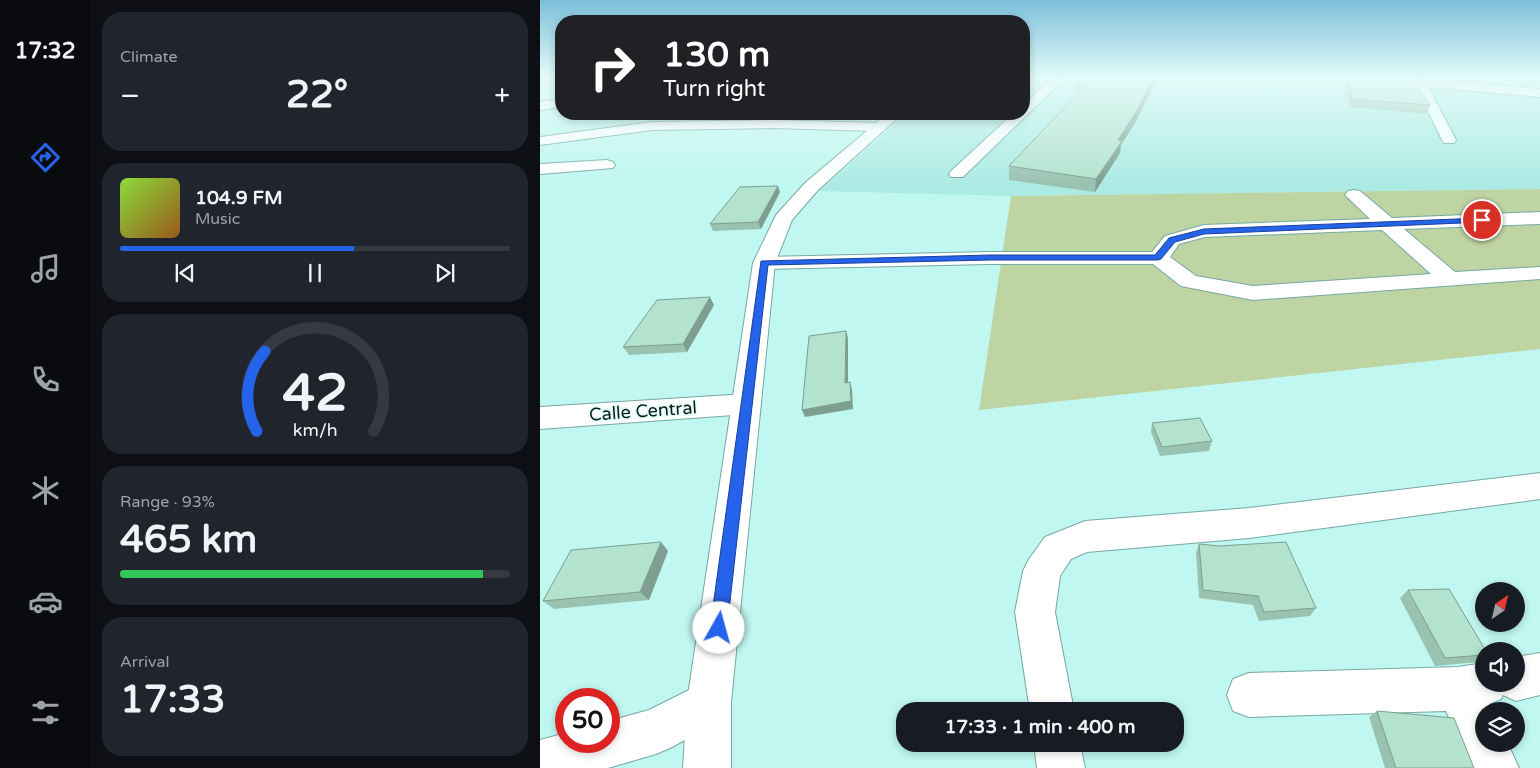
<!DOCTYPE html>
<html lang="en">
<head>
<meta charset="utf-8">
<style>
	body { margin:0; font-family:"Varela Round",sans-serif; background:#20242c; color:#f1f3f6; height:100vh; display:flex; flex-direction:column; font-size:19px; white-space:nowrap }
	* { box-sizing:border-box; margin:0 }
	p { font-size:16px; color:#9ea1a6 }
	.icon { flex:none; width:28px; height:28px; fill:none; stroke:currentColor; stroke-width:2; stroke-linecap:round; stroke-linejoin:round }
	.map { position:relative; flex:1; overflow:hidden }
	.sheet { display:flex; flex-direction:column; gap:12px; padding:12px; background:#0d0f14; width:450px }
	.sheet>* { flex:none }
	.guide { position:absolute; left:15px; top:15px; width:475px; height:105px; border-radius:20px; box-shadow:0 2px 8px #0003; background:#202124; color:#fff; overflow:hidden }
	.needle { width:32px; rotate:34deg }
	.fabs { position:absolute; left:935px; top:582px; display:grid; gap:10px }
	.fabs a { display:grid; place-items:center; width:50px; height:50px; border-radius:50%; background:#171b24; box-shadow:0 2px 8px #0003; font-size:25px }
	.speed { position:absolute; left:15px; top:688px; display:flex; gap:10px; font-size:25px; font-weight:700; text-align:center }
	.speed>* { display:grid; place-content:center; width:65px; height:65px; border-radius:50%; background:#171b24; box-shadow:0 2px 8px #0003; line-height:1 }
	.speed .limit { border:8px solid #d22; background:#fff; color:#111 }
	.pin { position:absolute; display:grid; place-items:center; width:42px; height:42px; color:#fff; margin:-21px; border:2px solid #fff; border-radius:50%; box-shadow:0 1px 5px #0007 }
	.me { position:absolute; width:55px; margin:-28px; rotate:7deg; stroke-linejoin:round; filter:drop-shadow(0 0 4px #0008) }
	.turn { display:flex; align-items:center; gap:18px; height:105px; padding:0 25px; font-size:22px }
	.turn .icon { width:65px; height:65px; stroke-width:2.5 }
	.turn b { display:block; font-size:35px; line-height:42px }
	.big { font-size:38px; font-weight:700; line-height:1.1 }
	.sheet .tile { flex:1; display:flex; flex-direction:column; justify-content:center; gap:8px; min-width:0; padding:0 18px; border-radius:20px; background:#20242c }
	.sheet .dial { align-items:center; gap:0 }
	.dial svg { height:130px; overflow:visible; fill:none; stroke:#363941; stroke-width:7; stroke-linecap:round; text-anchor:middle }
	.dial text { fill:#f1f3f6; stroke:none }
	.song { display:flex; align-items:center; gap:15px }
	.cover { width:60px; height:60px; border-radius:8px; background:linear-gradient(135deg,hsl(90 70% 55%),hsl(30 70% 35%)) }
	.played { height:5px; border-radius:2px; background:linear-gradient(90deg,#2563eb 60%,#363941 60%) }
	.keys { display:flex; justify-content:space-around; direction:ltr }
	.heat { display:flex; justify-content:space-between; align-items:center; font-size:28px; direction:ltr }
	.charge { height:8px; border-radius:4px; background:linear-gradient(90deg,#34c759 93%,#363941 0) }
	.trip { position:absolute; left:356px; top:702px; width:288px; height:50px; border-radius:20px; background:#171b24; box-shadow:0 2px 8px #0003; font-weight:700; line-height:50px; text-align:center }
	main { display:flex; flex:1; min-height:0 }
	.menu { display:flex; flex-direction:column; width:90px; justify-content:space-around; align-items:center; background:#090b0e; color:#9ea1a6 }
	.menu .icon { width:35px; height:35px }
	.menu .active { color:#2563eb }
	.menu b { font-size:22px; color:#f1f3f6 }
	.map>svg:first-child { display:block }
	.built { fill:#acebe4 }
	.green { fill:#bfd4a3 }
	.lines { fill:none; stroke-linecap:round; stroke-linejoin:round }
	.minor-casing { stroke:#75a9a3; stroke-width:2 }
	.major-casing { stroke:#75a9a3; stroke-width:2 }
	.minor { fill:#fff; fill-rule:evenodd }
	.major { fill:#fff; fill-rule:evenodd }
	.wall { fill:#9ac2b1 }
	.shaded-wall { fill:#7d9e90 }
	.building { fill:#b3e2ce; stroke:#7d9e90 }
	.route { fill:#2563eb; stroke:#184099 }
	.labels { text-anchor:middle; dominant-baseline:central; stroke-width:4; stroke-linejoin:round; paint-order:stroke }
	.street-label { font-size:18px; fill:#071d1a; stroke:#e7fdfa }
</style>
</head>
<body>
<main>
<nav class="menu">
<b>17:32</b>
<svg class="icon active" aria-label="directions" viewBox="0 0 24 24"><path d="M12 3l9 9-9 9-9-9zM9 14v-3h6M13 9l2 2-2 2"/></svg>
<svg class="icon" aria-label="music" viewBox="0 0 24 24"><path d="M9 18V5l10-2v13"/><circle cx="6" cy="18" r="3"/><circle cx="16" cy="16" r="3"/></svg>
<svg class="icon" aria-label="phone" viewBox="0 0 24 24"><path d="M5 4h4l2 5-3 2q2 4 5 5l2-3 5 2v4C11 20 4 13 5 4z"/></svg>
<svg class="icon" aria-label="climate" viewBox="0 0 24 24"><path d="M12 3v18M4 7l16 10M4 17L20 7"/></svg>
<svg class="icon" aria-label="car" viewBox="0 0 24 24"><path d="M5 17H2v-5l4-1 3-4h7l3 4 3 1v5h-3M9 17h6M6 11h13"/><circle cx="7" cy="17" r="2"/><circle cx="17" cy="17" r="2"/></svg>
<svg class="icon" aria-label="filters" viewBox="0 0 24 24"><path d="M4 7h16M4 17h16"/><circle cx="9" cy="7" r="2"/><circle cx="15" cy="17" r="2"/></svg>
</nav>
<section class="sheet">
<div class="tile"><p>Climate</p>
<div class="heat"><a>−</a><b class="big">22°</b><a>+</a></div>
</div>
<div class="tile">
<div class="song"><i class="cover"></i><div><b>104.9 FM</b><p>Music</p></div></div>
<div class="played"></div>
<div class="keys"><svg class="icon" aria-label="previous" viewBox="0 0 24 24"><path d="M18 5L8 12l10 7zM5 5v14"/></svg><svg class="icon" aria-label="pause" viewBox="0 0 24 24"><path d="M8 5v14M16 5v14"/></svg><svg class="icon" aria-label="next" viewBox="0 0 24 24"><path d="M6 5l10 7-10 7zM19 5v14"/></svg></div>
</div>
<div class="tile dial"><svg viewBox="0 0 100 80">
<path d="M14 69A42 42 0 1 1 86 69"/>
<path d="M14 69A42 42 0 0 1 19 20" stroke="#2563eb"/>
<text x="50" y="56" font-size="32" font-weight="700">42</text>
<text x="50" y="72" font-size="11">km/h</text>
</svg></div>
<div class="tile"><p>Range · 93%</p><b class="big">465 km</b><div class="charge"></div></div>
<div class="tile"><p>Arrival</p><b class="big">17:33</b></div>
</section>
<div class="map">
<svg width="1000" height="768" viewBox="0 0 1000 768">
	<rect width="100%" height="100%" fill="#c0f7f0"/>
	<polygon class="built" points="484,77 1000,77 1000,189 471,196 279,191 367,114 484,114"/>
	<polygon class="green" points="1000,189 1000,349 439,410 471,196"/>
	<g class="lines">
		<defs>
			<g id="minor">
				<polygon points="514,77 526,77 423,177 411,177 409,174 411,171 473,114 484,114 484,104"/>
				<polygon points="805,77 880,79 1000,89 1000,97 888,87 916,140 914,143 904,143 902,140 876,86 811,80"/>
				<polygon points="21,99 21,107 0,110 0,102"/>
				<polygon points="232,120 337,123 344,127 337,131 232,128 112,130 0,145 0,137 112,122"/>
				<polygon points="67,160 73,162 75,165 73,168 0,174 0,164"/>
				<path d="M814 190 820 191 852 218 1000 212V224L864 229 915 272 1000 267V279L713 300 641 286 613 264H450L224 269 217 267 213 263 217 259 224 257 450 252H612L625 236 664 225 830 219 805 195 808 191ZM842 230 891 274 713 286 656 276 630 257 639 244 665 237Z"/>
				<polygon points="207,394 217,397 221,404 217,411 207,414 0,429 0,407"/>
				<polygon points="1000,473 1000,499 709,538 547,552 531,559 520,576 515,612 534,711 490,711 475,612 483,571 489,559 505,537 545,521 709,508"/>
				<polygon points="1000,653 1000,695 976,701 963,695 961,699 949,704 953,711 944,711 944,744 968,744 979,768 931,768 906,711 709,717 693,711 687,695 693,679 709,673 918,667 944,663 944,684 976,684 976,657"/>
				<polygon points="169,680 185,686 191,702 185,718 132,747 116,754 68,768 0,768 0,740 26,733 26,741 69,741 69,721 109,710"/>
				<polygon points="494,744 540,744 545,768 497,768"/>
			</g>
			<polygon id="major" points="347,114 362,114 278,190 252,220 235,263 191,702 191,768 143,768 147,702 213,263 236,215 266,182"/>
		</defs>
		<use href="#minor" class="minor-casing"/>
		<use href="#major" class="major-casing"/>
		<use href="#minor" class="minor"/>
		<use href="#major" class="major"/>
	</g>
	<g class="wall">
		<polygon points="543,77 595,123 581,145 580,153 555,192 469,180 469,166 537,94 536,94 537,84"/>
		<polygon points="806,77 842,77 890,105 886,114 810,107 805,79"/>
		<polygon points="928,77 1000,77 1000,82"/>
		<polygon points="240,192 221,229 173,231 170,224"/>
		<polygon points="174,305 147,352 89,355 83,347"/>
		<polygon points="612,423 672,441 669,451 620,456 611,432"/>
		<polygon points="659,544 776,608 770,616 719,621 713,605 659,598 656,553"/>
		<polygon points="128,551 109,600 14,609 3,601"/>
		<polygon points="868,590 944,651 944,658 938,662 895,666 860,598"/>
		<polygon points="837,711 934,768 845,768 829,717"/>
	</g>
	<g class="shaded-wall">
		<polygon points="614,77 618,77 595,123 581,145 580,153 555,192 556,179"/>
		<polygon points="238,186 240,192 221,229 218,222"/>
		<polygon points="170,297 174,305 147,352 143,344"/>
		<polygon points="306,331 308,338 308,390 305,383"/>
		<polygon points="310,382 312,389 313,409 265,417 262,410"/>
		<polygon points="121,542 128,551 109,600 100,592"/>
	</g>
	<g class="building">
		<polygon points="543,77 614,77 596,112 578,140 582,141 556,179 469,166 546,85 537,84"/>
		<polygon points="809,77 842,77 871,79 890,105 812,99"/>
		<polygon points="238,186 218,222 170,224 200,187"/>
		<polygon points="170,297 143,344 83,347 117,300"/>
		<polygon points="306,331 305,383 310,382 311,401 262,410 269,336"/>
		<polygon points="660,418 672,441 622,447 612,423"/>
		<polygon points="121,542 100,592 3,601 31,550"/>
		<polygon points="746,542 776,608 724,612 718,596 663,590 659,544 679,546"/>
		<polygon points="909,589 946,651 944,651 944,655 905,658 868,590"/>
		<polygon points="837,711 914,718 934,768 856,768"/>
	</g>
	<linearGradient id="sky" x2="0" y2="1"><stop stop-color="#7cc0db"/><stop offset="0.42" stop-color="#e3fbf8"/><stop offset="1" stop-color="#e3fbf8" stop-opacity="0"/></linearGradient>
	<rect width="1000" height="184" fill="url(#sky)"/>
	<polygon class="route" points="942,218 945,218 945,222 664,234 635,242 621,259 618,260 450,260 228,265 187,628 185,634 179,636 173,634 170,628 221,261 450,255 615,255 629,238 664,229"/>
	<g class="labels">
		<g class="street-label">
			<text transform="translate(103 411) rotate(-4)">Calle Central</text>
		</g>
	</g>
</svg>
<div class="fabs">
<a><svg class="needle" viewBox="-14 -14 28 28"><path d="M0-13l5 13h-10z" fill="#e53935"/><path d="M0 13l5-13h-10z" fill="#9ea1a6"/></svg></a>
<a><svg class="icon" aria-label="sound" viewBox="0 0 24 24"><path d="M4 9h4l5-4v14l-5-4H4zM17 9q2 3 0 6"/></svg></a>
<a><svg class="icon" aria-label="layers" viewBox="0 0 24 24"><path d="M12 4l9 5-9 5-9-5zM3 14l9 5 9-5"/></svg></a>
</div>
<div class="speed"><div class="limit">50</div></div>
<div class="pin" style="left:942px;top:220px;background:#d93025"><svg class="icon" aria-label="arrive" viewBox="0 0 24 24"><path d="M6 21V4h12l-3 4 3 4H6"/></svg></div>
<svg class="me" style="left:179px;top:628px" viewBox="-20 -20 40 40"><circle r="19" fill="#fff"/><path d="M0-13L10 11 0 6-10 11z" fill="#2563eb"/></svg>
<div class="trip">17:33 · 1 min · 400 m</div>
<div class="guide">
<div class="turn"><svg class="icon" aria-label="right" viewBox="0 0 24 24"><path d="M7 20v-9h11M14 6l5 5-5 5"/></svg><div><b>130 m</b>Turn right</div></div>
</div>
</div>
</main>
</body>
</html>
